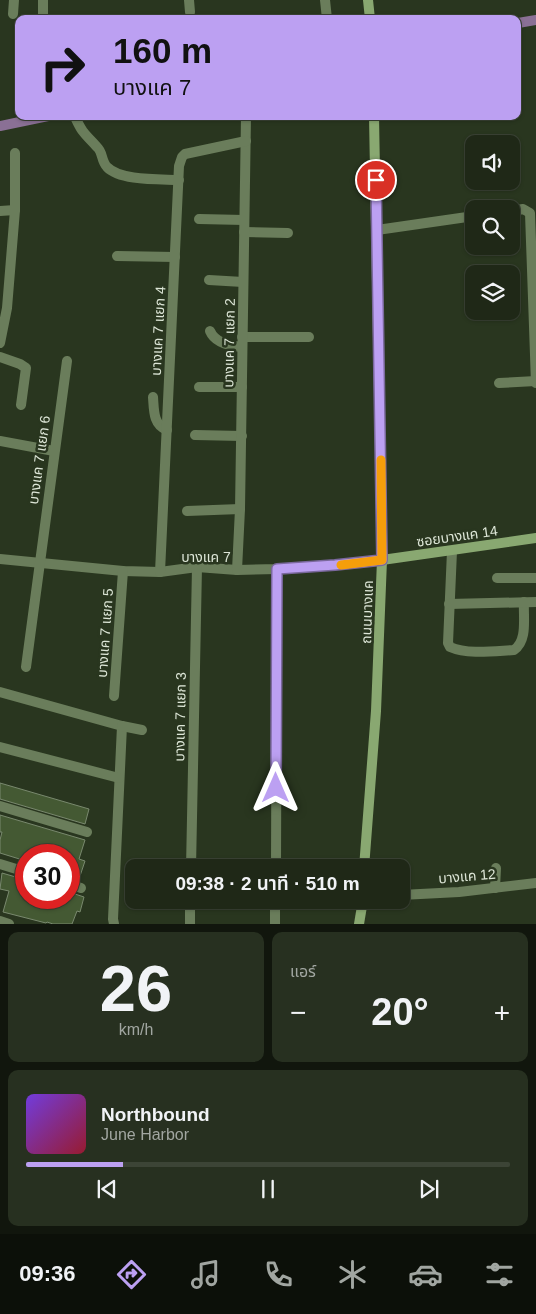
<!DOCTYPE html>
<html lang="th">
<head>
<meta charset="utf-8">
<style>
	body { margin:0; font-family:Arial,"Noto Sans Thai",sans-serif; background:#273020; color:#f1f3f6; height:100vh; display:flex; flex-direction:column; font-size:19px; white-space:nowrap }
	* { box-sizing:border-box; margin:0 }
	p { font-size:16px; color:#a1a6a1 }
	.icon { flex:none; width:28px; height:28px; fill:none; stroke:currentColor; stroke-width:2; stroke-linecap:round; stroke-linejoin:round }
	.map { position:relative; height:924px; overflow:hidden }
	.sheet { display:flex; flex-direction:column; gap:8px; padding:8px; background:#11160d; flex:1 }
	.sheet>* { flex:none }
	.banner { position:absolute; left:15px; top:15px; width:506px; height:105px; border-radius:10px; box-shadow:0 1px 4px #0004,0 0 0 1px #3c4436; background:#bca0f2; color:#111; overflow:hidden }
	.tools { position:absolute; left:465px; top:135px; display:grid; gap:10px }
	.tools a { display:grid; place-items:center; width:55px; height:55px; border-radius:10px; background:#1f2817; box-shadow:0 1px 4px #0004,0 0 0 1px #3c4436; font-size:25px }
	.speed { position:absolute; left:15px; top:844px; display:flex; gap:10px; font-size:25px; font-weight:700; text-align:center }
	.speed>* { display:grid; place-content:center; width:65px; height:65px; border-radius:50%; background:#1f2817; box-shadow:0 1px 4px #0004,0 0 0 1px #3c4436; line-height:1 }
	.speed .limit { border:8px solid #d22; background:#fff; color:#111 }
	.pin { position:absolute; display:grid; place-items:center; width:42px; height:42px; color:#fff; margin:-21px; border:2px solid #fff; border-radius:50%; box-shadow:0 1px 5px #0007 }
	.me { position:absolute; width:55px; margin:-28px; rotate:0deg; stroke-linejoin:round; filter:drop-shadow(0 0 4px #0008) }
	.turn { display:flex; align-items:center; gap:18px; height:105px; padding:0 15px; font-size:22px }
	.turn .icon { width:65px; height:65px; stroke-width:2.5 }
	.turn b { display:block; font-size:35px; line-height:42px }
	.big { font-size:38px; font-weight:600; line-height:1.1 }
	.sheet .card { flex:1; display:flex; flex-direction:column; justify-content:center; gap:8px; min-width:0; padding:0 18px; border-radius:10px; background:#273020 }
	.sheet .dial { align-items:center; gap:0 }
	.dial b { font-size:65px; line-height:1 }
	.song { display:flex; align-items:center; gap:15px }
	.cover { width:60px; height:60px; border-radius:8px; background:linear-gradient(135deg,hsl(260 70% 55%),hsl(350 70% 35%)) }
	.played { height:5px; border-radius:2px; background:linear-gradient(90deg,#bca0f2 20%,#3c4436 20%) }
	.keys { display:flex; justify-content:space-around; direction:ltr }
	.heat { display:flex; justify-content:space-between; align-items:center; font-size:28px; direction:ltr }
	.sheet .tiles { flex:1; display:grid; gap:8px; grid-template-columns:1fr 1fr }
	.card:last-child { grid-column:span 2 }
	.trip { position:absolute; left:125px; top:859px; width:285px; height:50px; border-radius:10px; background:#1f2817; box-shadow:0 1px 4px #0004,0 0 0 1px #3c4436; font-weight:600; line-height:50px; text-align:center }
	.tabs { display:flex; height:80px; justify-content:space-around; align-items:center; background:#0c1009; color:#a1a6a1 }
	.tabs .icon { width:35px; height:35px }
	.tabs .on { color:#bca0f2 }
	.tabs b { font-size:22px; color:#f1f3f6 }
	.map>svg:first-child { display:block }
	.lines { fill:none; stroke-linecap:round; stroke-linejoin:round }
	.canal { stroke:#8a7095; stroke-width:10 }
	.building { fill:#445933; stroke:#79896e }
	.street { stroke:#6a7d5b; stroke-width:10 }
	.secondary { stroke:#89a871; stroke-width:10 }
	.route-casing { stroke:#7a689d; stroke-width:12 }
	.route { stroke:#bca0f2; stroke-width:9 }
	.slow { stroke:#f59e0b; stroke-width:9 }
	.labels { text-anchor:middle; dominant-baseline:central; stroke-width:5; stroke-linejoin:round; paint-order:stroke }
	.street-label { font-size:14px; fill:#dde6d7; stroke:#29361f }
</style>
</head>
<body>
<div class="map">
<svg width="536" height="924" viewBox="0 0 536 924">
	<rect width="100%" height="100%" fill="#29361f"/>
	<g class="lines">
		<g class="canal">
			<polyline points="518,23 536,20"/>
			<polyline points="0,126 48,116"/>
		</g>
	</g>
	<g class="building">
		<polygon points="0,783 89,809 85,824 0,799"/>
		<polygon points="0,815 85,840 79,859 85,861 80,876 69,872 69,855 26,855 26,861 0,853 0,840 2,832 0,832"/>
		<polygon points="2,873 26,880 26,898 69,898 69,892 84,897 80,912 77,911 72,924 53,924 47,922 46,923 3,912 9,891 0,889"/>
	</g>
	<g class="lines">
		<g class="street">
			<polyline points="189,0 190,12"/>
			<polyline points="325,0 327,19"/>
			<polyline points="13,14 14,0"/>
			<polyline points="43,19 43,0"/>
			<path d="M76 119C84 136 86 134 97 147 103 152 101 161 107 167 120 181 160 179 179 180"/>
			<polyline points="0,211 15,210"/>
			<polyline points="511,211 523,209 530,213 536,383"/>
			<polyline points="199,219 244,220"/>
			<polyline points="377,230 474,216"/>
			<polyline points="244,232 288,233"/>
			<polyline points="117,256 175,257"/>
			<polyline points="209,280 243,282"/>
			<path d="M210 331C215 343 230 346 242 347"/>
			<polyline points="242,337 309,337"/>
			<polyline points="0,343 7,308 15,210 15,153"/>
			<polyline points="0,357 20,364 26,368 21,405"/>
			<polyline points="499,383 536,381"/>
			<polyline points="199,387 242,387"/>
			<path d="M153 397C154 410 153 425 167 430"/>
			<polyline points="195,435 242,436"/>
			<polyline points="0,441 54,451"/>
			<polyline points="187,511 240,509"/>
			<path d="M452 551 448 643 450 647C468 655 495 651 514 650 528 640 523 618 524 602"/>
			<polyline points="0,559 123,571 160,572 197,567 237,570 277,569 335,565 382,560"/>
			<polyline points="237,570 240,509 246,116"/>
			<polyline points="160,572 179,166 182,157 185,154 246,141"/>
			<polyline points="497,578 536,578"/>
			<polyline points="449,604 536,602"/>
			<polyline points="26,667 67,361"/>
			<polyline points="0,692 122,726 113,919 114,924"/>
			<polyline points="114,696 123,571"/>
			<polyline points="122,726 142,730"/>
			<polyline points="0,747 119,778"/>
			<polyline points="0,806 87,832"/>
			<polyline points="0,864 26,872"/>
			<polyline points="191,868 197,567"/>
			<polyline points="276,868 277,569"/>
			<polyline points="69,884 81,888"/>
			<polyline points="495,888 496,868"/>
			<polyline points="401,895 459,892 536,883"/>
			<polyline points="0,921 9,924"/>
			<polyline points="190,924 190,900"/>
			<polyline points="275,924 275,900"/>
		</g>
		<g class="secondary">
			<polyline points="368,0 370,19"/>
			<polyline points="382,560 536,538"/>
			<polyline points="364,868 376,711 382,560 374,116"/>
			<polyline points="359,924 363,900"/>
		</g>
	</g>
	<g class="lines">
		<defs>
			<polyline id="route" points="276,788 277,569 335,565 382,560 376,180"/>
		</defs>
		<use href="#route" class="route-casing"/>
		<use href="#route" class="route"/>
		<polyline class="slow" points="341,565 382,560 381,460"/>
	</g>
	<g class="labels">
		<g class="street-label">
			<text transform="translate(158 331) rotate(-87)">บางแค 7 แยก 4</text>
			<text transform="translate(229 343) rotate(-89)">บางแค 7 แยก 2</text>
			<text transform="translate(39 460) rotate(-82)">บางแค 7 แยก 6</text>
			<text transform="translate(457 536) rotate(-8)">ซอยบางแค 14</text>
			<text x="206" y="557">บางแค 7</text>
			<text transform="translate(367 612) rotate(-88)">ถนนบางแค</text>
			<text transform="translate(105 633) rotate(-86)">บางแค 7 แยก 5</text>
			<text transform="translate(180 717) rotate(-89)">บางแค 7 แยก 3</text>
			<text transform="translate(467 876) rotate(-5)">บางแค 12</text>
		</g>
	</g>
</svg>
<div class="tools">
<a><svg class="icon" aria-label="sound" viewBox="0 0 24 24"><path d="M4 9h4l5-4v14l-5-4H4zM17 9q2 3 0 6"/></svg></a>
<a><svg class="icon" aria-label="search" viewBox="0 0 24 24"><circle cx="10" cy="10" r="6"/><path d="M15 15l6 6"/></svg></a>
<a><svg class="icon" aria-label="layers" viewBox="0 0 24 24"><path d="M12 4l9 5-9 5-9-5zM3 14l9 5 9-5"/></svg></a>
</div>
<div class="speed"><div class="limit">30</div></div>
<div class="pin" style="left:376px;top:180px;background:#d93025"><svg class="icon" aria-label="arrive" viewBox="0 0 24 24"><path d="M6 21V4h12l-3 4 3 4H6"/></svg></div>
<svg class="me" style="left:276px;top:788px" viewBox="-20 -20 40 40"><path d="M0-17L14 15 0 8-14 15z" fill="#bca0f2" stroke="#fff" stroke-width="4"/></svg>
<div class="trip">09:38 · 2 นาที · 510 m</div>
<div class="banner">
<div class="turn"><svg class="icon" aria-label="right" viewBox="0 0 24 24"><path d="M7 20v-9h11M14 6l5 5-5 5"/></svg><div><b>160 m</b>บางแค 7</div></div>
</div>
</div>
<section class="sheet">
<div class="tiles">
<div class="card dial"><b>26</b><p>km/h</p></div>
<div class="card"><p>แอร์</p>
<div class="heat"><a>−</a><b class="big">20°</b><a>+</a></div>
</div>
<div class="card">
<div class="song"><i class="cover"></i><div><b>Northbound</b><p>June Harbor</p></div></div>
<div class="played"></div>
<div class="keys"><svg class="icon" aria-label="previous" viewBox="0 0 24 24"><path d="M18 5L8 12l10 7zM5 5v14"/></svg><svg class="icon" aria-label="pause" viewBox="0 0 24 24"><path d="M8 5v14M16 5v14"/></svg><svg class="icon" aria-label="next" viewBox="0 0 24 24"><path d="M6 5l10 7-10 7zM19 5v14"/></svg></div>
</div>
</div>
</section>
<nav class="tabs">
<b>09:36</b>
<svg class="icon on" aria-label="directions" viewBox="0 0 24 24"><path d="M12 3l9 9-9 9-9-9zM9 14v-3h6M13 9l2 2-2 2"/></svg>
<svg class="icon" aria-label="music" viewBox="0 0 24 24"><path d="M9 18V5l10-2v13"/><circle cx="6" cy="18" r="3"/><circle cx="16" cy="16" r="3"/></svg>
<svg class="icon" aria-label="phone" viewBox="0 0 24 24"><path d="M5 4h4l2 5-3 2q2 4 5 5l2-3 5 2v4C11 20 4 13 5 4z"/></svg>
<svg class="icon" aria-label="climate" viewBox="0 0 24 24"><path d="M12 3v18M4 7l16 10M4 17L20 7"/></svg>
<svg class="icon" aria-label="car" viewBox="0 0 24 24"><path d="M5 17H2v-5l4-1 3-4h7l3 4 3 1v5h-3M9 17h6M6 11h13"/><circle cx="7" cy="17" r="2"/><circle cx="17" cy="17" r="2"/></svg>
<svg class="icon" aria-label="filters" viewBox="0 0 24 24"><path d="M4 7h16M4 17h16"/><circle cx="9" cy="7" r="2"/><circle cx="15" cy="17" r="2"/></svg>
</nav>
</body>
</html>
